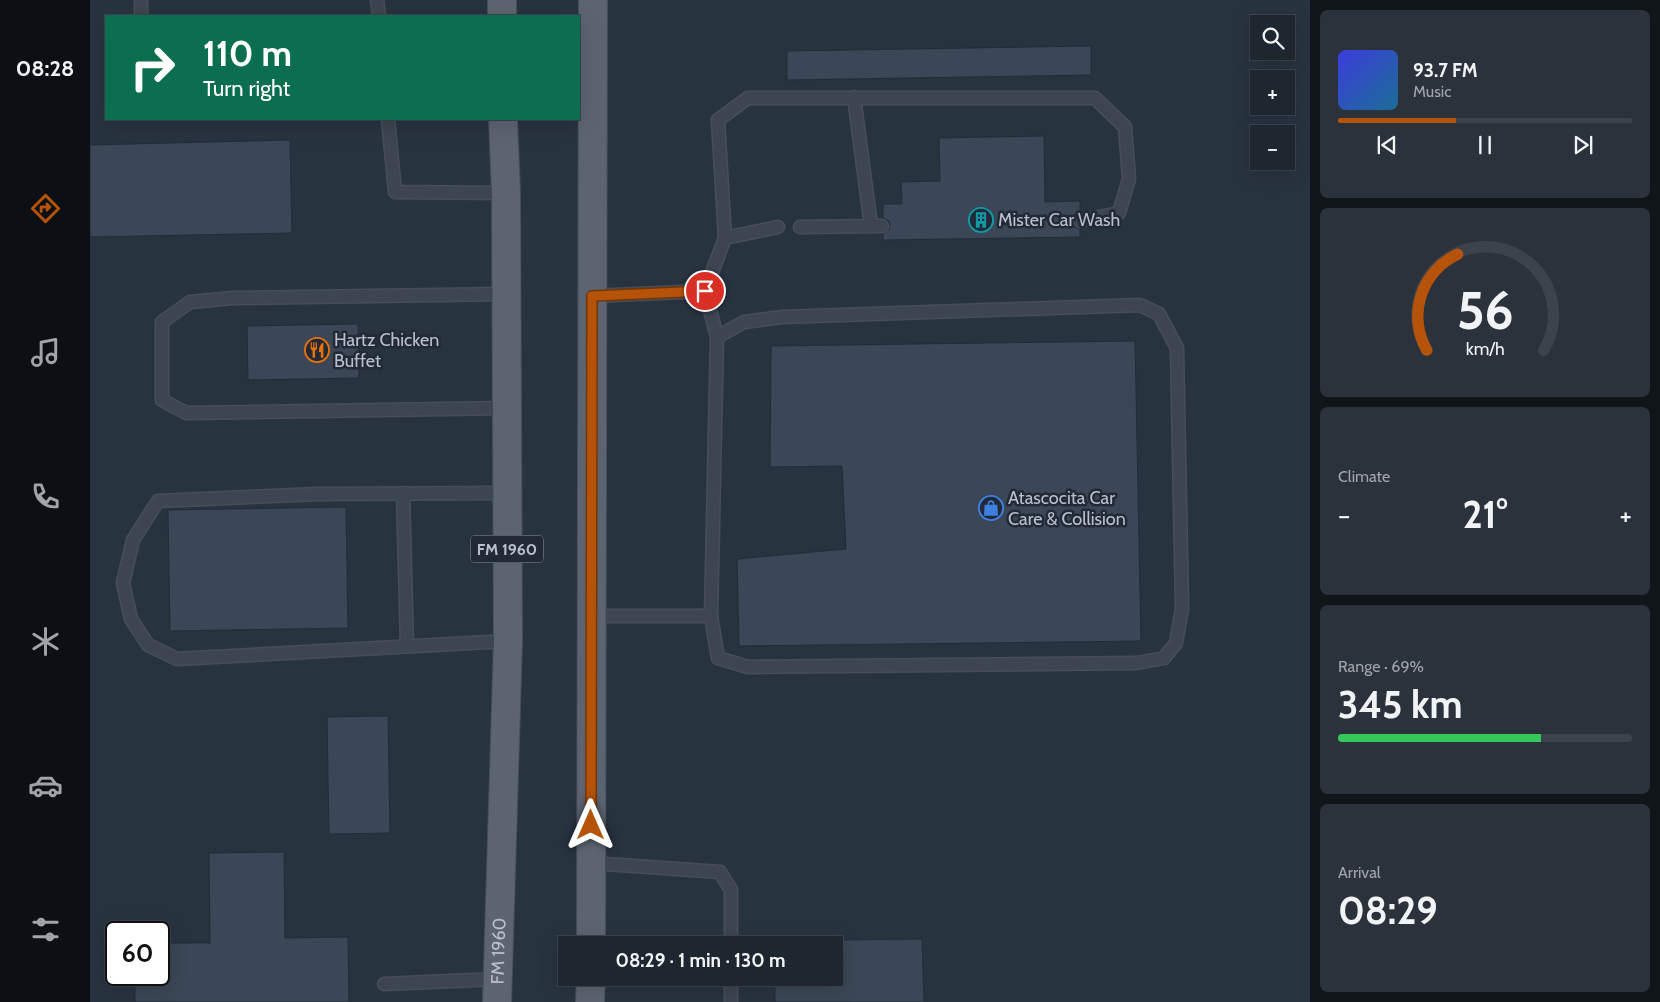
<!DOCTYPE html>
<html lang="en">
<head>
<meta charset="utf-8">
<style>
	body { margin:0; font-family:Cabin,sans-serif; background:#2b323c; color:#f1f3f6; height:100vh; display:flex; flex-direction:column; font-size:19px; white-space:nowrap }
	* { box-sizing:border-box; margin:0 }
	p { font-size:16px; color:#a1a5ab }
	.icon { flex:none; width:28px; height:28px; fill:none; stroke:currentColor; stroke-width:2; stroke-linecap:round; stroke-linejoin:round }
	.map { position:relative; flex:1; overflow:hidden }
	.drawer { display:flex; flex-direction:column; gap:10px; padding:10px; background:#10151a; width:350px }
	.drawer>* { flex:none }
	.top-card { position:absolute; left:15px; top:15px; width:475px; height:105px; border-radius:0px; box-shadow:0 5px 20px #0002,0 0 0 1px #3c434c; background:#0b6e4f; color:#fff; overflow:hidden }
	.tools { position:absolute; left:1160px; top:15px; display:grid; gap:10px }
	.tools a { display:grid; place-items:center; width:45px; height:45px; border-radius:0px; background:#1e2630; box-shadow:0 5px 20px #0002,0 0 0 1px #3c434c; font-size:25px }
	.speed { position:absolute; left:15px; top:921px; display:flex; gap:10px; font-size:25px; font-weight:700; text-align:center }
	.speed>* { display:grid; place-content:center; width:65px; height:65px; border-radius:50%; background:#1e2630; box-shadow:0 5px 20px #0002,0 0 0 1px #3c434c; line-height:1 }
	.speed .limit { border:2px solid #111; border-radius:8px; background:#fff; color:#111 }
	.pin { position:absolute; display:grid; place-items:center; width:42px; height:42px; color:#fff; margin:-21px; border:2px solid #fff; border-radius:50%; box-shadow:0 1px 5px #0007 }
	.me { position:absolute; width:55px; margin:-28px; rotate:0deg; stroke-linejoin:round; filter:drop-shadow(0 0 4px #0008) }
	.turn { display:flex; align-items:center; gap:18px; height:105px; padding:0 15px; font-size:22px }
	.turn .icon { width:65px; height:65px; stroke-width:2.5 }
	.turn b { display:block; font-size:35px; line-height:42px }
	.big { font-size:38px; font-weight:700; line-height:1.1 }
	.drawer .widget { flex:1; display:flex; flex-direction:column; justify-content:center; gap:8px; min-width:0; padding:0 18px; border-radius:8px; background:#2b323c }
	.drawer .dial { align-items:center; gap:0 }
	.dial svg { height:130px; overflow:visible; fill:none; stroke:#3c434c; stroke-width:7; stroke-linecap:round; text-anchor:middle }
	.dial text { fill:#f1f3f6; stroke:none }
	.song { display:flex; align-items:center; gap:15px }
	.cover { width:60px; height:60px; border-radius:8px; background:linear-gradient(135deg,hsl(240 70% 55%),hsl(200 70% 35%)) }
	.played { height:5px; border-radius:2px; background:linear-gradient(90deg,#b45309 40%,#3c434c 40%) }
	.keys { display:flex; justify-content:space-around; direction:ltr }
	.heat { display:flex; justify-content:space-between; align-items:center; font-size:28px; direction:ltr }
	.charge { height:8px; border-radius:4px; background:linear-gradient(90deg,#34c759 69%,#3c434c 0) }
	.trip { position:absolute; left:468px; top:936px; width:285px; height:50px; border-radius:0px; background:#1e2630; box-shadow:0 5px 20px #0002,0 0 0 1px #3c434c; font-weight:700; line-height:50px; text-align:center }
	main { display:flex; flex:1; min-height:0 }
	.tab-bar { display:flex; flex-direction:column; width:90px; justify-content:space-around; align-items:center; background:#0c0f13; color:#a1a5ab }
	.tab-bar .icon { width:35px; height:35px }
	.tab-bar .current { color:#b45309 }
	.tab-bar b { font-size:22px; color:#f1f3f6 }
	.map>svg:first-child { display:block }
	.building { fill:#3b4756; stroke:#232c38 }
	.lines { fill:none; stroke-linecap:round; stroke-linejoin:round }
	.lane-casing { stroke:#464e5a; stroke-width:15 }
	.primary-casing { stroke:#464e5a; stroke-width:30 }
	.lane { stroke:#3c4550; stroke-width:12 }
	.primary { stroke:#5b6470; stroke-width:28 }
	.route-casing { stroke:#753606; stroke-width:12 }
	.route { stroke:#b45309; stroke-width:9 }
	.labels { text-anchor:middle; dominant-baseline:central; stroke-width:5; stroke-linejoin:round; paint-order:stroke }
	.shield { fill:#212a36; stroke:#8b939e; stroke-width:1 }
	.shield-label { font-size:16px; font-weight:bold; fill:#b9c0ca }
	.poi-label { font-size:18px; fill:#b9c0ca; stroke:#212a36; text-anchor:start }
	.street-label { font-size:18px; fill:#b9c0ca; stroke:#212a36 }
</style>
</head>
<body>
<main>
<nav class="tab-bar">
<b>08:28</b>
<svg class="icon current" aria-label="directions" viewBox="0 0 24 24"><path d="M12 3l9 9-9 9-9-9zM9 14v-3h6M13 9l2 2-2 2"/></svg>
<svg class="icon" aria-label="music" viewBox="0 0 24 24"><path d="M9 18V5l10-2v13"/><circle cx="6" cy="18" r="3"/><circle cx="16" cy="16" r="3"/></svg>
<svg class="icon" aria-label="phone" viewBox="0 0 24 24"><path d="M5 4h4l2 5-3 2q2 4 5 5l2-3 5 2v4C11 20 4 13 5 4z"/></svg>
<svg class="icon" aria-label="climate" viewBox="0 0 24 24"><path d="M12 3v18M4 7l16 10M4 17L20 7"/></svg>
<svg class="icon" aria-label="car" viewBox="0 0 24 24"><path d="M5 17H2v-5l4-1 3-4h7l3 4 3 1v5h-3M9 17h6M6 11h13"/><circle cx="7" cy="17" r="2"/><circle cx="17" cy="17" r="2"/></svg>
<svg class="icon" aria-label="filters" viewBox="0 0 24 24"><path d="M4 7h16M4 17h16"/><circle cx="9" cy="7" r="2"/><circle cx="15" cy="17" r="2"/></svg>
</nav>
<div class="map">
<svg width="1220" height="1002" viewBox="0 0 1220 1002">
	<rect width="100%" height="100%" fill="#283340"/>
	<g class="building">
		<polygon points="1001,46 1001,75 697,80 697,51"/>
		<polygon points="954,136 955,202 990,201 990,213 984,215 982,222 984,227 990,229 990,237 793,240 793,234 799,230 800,225 799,221 793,218 793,204 812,204 811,182 850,181 849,138"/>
		<polygon points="200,140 202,233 0,237 0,145"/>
		<polygon points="268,324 269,378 158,380 157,326"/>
		<polygon points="1045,341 1051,641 649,646 647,559 756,549 752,466 680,467 681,346"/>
		<polygon points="256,507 258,628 80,631 78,510"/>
		<polygon points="298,716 300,833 239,834 237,717"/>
		<polygon points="194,852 195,938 258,937 259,1002 45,1002 45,975 69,975 69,943 120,943 119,853"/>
		<polygon points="832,939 834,1002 685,1002 685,978 744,978 744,945 685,945 684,941"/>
	</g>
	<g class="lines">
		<defs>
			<g id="lane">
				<polyline points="51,0 51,16"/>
				<polyline points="287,0 289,16"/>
				<polyline points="764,97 781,226"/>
				<polyline points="298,119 305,192 416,193"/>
				<polyline points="710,227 792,226"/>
				<polyline points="635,238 688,227"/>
				<polyline points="615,291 627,337"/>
				<polyline points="416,294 143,298 100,302 72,322 72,400 96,413 417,408"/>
				<polyline points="502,296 615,291 635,238 628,120 658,98 1005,98 1035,127 1039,179 1029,213 990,221"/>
				<polyline points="313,493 317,646"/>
				<polyline points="417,493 228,494 68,501 43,540 33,583 41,619 58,645 87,659 418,641"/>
				<polyline points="501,616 621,616 628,658 658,667 1047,663 1074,658 1086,643 1092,609 1087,348 1069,314 1050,305 692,317 654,322 627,337 621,616"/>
				<polyline points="501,863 630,872 641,890 641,945"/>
				<polyline points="294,984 406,979"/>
				<polyline points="641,1002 641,978"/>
			</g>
			<g id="primary">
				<polyline points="412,16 412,0"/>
				<polyline points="501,945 503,0"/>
				<path id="s1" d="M407 1002 418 641 416 193 413 119"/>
				<polyline points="500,1002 501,978"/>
			</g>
		</defs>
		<use href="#lane" class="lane-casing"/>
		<use href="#primary" class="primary-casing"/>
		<use href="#lane" class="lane"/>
		<use href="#primary" class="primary"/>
	</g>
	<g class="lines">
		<defs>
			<polyline id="route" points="501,825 502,296 615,291"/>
		</defs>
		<use href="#route" class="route-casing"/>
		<use href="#route" class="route"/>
	</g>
	<defs>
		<symbol id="building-ring" viewBox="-11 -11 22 22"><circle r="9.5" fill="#212a36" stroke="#0f9aa8" stroke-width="1.5"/><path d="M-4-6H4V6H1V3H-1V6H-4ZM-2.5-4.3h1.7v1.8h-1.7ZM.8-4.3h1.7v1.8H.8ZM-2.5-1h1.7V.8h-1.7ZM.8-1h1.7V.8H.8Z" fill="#0f9aa8"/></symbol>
		<symbol id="restaurant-ring" viewBox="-11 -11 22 22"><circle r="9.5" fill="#212a36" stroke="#e8710a" stroke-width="1.5"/><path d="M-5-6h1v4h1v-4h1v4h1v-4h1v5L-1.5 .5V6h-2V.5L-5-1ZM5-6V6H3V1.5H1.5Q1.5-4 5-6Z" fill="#e8710a"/></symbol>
		<symbol id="shop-ring" viewBox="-11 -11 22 22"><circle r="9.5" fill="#212a36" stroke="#3f7fe0" stroke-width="1.5"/><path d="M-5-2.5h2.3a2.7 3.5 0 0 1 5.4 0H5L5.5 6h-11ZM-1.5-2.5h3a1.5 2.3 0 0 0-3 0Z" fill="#3f7fe0"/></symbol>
	</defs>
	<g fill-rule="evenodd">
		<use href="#building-ring" x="877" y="206" width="28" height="28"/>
		<use href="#restaurant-ring" x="213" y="336" width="28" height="28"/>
		<use href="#shop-ring" x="887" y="494" width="28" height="28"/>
	</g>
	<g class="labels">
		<rect class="shield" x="381" y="535.5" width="72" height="27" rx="4"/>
		<g class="shield-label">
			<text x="417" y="549">FM 1960</text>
		</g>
		<g class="poi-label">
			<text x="908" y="220">Mister Car Wash</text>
			<text x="244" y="340">Hartz Chicken<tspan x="244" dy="21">Buffet</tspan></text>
			<text x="918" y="498">Atascocita Car<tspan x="918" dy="21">Care &amp; Collision</tspan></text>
		</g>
		<g class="street-label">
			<text stroke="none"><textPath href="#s1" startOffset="51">FM 1960</textPath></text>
		</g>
	</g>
</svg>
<div class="tools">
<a><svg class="icon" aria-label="search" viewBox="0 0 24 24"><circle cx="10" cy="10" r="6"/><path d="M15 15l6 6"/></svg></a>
<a>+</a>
<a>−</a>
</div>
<div class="speed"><div class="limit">60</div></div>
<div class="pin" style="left:615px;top:291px;background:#d93025"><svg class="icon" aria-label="arrive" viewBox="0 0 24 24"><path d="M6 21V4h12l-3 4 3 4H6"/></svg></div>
<svg class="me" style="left:501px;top:825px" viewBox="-20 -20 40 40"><path d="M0-17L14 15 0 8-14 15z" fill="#b45309" stroke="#fff" stroke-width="4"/></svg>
<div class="trip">08:29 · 1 min · 130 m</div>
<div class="top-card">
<div class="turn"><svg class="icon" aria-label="right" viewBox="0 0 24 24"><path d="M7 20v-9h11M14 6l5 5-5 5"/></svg><div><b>110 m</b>Turn right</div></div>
</div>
</div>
<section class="drawer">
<div class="widget">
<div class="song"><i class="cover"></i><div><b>93.7 FM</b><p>Music</p></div></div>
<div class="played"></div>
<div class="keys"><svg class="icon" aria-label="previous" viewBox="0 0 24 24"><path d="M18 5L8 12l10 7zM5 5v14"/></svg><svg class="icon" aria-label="pause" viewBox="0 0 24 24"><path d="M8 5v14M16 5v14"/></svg><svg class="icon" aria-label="next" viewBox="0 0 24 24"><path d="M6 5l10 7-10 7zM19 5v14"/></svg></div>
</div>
<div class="widget dial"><svg viewBox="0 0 100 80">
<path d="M14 69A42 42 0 1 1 86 69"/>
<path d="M14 69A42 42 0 0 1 33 10" stroke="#b45309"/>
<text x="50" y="56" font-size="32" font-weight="700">56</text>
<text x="50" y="72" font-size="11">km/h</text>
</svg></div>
<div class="widget"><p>Climate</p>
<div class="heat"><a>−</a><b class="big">21°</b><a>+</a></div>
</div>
<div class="widget"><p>Range · 69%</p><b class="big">345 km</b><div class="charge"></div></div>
<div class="widget"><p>Arrival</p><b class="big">08:29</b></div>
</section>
</main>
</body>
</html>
